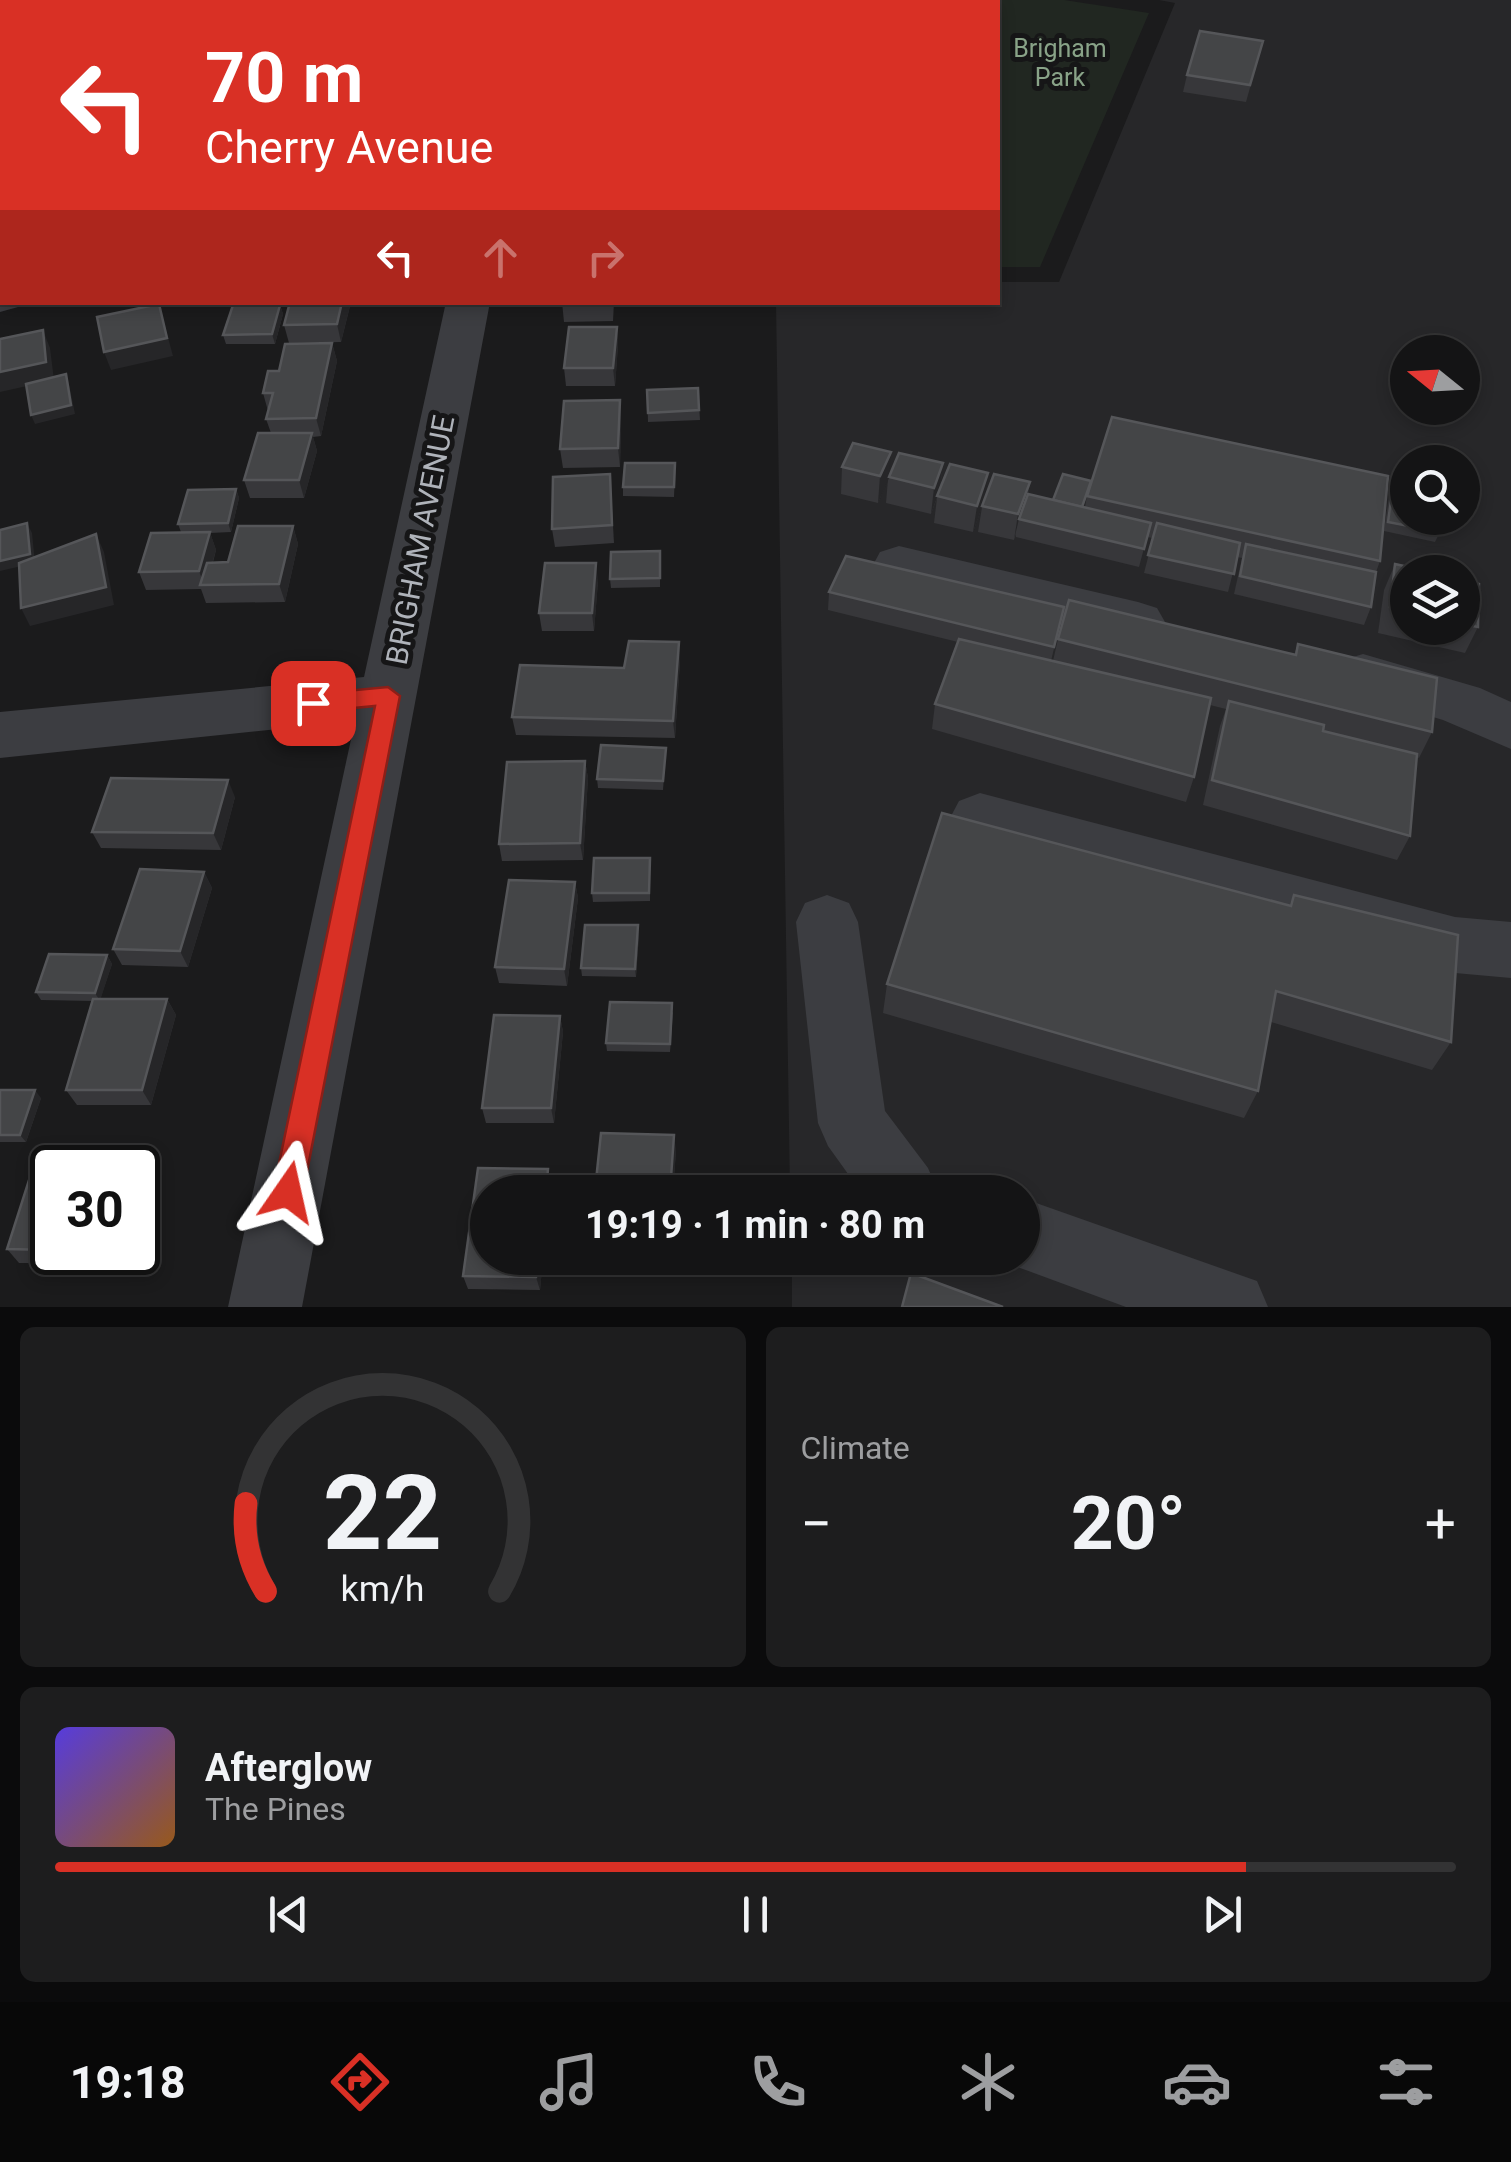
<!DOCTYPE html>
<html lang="en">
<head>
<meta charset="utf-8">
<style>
	body { margin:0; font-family:Roboto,sans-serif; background:#1d1d1e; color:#f1f3f6; height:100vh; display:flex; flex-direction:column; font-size:38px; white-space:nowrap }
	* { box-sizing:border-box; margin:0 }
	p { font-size:32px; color:#9d9ea0 }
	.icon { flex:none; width:55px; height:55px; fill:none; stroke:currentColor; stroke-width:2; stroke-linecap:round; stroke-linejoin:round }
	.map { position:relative; height:1307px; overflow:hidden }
	.panel { display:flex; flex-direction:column; gap:20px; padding:20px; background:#0b0b0c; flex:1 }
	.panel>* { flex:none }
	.guide { position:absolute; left:0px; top:0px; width:1000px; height:305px; box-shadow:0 5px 15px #0003,0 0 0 2px #333334; background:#d93025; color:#fff; overflow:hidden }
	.needle { width:65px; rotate:288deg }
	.fabs { position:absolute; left:1390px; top:335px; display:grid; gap:20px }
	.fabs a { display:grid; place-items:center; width:90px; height:90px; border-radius:50%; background:#141415; box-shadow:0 5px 15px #0003,0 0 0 2px #333334; font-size:50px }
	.speed { position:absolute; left:30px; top:1145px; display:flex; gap:20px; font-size:50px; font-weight:700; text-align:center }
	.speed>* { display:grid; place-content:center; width:130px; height:130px; border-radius:50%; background:#141415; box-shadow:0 5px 15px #0003,0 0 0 2px #333334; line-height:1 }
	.speed .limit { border:5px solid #111; border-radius:15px; background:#fff; color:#111 }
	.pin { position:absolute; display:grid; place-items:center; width:85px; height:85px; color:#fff; margin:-42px; border-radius:20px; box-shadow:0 5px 15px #0006 }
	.me { position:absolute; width:110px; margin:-55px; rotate:11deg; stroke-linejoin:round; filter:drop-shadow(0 0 8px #0008) }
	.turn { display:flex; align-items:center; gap:35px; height:210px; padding:0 40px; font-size:45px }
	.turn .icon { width:130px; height:130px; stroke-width:2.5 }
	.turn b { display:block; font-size:70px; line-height:85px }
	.lanes { display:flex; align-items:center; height:95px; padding:0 40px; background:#0003; justify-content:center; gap:50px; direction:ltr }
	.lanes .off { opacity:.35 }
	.big { font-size:75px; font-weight:700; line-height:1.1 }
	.panel .tile { flex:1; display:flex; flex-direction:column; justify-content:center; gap:15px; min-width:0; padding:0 35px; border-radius:15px; background:#1d1d1e }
	.panel .dial { align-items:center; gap:0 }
	.dial svg { height:260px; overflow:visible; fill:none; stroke:#333334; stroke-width:7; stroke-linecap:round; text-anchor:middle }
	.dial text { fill:#f1f3f6; stroke:none }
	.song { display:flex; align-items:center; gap:30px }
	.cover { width:120px; height:120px; border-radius:15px; background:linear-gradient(135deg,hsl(250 70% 55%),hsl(30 70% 35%)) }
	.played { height:10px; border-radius:5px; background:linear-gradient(90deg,#d93025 85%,#333334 85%) }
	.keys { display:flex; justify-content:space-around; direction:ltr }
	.heat { display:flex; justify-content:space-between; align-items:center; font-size:55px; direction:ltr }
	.panel .tiles { flex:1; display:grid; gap:20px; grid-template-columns:1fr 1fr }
	.tile:last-child { grid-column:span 2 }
	.trip { position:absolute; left:470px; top:1175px; width:570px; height:100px; border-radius:50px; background:#141415; box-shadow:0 5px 15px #0003,0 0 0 2px #333334; font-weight:700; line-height:100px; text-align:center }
	.tabs { display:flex; height:160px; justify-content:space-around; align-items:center; background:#080808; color:#9d9ea0 }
	.tabs .icon { width:70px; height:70px }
	.tabs .current { color:#d93025 }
	.tabs b { font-size:45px; color:#f1f3f6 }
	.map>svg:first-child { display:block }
	.built { fill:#272729; fill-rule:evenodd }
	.green { fill:#212721 }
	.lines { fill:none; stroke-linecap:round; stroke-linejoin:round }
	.minor { fill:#3c3d41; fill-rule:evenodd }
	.wall { fill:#37373a }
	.shaded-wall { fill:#262628 }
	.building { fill:#444547; stroke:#555659; stroke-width:2.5 }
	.route { fill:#d93025; stroke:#8d1f18; stroke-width:2.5 }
	.labels { text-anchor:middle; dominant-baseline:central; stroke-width:10; stroke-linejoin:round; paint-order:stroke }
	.far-park-label { font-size:25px; fill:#89a388; stroke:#161617 }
	.street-label { font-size:30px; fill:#afb3ba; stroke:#161617 }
</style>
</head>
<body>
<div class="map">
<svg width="1511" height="1307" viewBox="0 0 1511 1307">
	<rect width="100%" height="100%" fill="#1b1b1c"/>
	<g class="built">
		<polygon points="0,0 588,0 2,2 0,298"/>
		<path d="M1159 0H1511V1307H792V1258H1022V1192H790L776 303 998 302V282H1059L1175 3ZM1408 352H1462V408H1408ZM1408 462H1462V518H1408ZM1408 572H1462V628H1408Z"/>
	</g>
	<polygon class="green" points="588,0 1064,0 1149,13 1040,267 998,267 998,2"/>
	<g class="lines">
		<g class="minor">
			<polygon points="0,284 2,302 20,302 18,307 0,312"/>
			<polygon points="446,302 490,302 302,1307 228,1307 355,721 0,758 0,712 364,677"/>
			<polygon points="899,546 1138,602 1157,608 1165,622 1157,636 1138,642 880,578 873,565 880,552"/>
			<polygon points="1363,654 1480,688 1511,702 1511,749 1443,720 1343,690 1335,675 1343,660"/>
			<polygon points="980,793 1455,917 1511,922 1511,978 1455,973 959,835 950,818 959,801"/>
			<polygon points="827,895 849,903 858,922 885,1111 928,1168 938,1192 861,1192 828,1146 818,1123 796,922 805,903"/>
			<polygon points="1022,1198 1257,1281 1268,1307 1126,1307 996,1259 1022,1258"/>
		</g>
	</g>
	<g class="wall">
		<polygon points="1263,41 1246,102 1183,92 1187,75"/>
		<polygon points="351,302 341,342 289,343 284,325"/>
		<polygon points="562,302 614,302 613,321 564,322"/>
		<polygon points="280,305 283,314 275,344 226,344 223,335"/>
		<polygon points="617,327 618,345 615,386 566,386 564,368"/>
		<polygon points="332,343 337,361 321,436 313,437 317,451 304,498 250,498 244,480 271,433 266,419 268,411 263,393 279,371"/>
		<polygon points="698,388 700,420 648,422 647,390"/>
		<polygon points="621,418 620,467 563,468 560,449"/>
		<polygon points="943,463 940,489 984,501 1030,482 1028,495 1053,500 1089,490 1083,507 1085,507 1087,496 1380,561 1376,572 1371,607 1364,625 1234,594 1242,558 1237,557 1228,592 1144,573 1153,538 1147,537 1139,567 1016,537 1016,534 1014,540 978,532 982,507 973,532 934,523 937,498 931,514 886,503 888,479 878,503 841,494 842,467 889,476"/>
		<polygon points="675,473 674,497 623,496 623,487"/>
		<polygon points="610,474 614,543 555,547 552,529"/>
		<polygon points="1393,486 1440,532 1435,542 1384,531 1389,496"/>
		<polygon points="236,489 239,498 231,532 210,533 216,550 213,562 228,562 293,526 298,544 285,602 206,603 201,589 146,590 139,572 181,532 178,524"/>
		<polygon points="660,551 660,587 611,588 610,579"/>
		<polygon points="1395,564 1408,572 1408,628 1462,628 1462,580 1478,627 1465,653 1378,633 1384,590"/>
		<polygon points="598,581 594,631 542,631 539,613"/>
		<polygon points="829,592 1064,607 1051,661 1053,661 1058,639 1294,655 1298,644 1432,732 1419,758 1417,757 1410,836 1397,860 1203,805 1220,726 1226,709 1210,705 1194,777 1186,802 932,729 935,704 958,642 828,610"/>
		<polygon points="680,660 675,738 516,735 512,717"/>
		<polygon points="666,748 663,790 598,788 597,779"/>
		<polygon points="585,761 588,778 583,860 502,861 499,844"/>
		<polygon points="235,797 221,850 101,848 92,832"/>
		<polygon points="650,858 650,901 593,902 592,893"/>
		<polygon points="204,872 212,888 188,967 122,965 113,949"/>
		<polygon points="575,882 578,898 567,986 499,983 495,967"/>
		<polygon points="1294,895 1451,1042 1432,1070 1271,1022 1258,1091 1244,1118 883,1013 887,984 1289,906"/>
		<polygon points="639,934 636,977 582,976 581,968"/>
		<polygon points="107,955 112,964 100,999 167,999 176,1015 151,1105 77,1105 66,1090 93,1001 41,1000 36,992"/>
		<polygon points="673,1012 670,1052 607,1051 606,1043"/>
		<polygon points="560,1016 563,1032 554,1123 486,1123 482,1108"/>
		<polygon points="0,1090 41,1098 26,1142 0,1142"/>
		<polygon points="676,1150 673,1192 596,1192 595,1190"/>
		<polygon points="38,1152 115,1152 125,1167 52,1168 52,1252 101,1252 98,1263 19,1263 7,1249"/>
		<polygon points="478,1168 548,1169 552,1184 551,1192 488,1192 488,1258 543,1258 540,1290 468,1289 463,1276"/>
	</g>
	<g class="shaded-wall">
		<rect x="0" y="161" width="2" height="26"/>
		<polygon points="342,302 351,302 341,342 337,324"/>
		<polygon points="159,304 173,356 111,370 104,352"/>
		<polygon points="280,305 283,314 275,344 272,334"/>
		<polygon points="617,327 618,345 615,386 613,368"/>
		<polygon points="43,330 50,348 54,380 0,392 0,372"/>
		<polygon points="332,343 337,361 321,436 316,418"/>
		<polygon points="66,374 69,384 75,414 35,424 31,415"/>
		<polygon points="620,400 621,418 620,467 618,448"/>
		<polygon points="312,433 317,451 304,498 299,480"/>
		<polygon points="891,452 889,478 878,503 880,476"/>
		<polygon points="943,463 940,489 931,514 934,488"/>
		<polygon points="988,473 985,499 973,532 977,506"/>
		<polygon points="1030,482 1025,508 1019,519 1014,540 1018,514"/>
		<polygon points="236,489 239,498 231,532 228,523"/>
		<polygon points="27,523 32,533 35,563 0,571 0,561"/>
		<polygon points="293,526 298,544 285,602 279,584"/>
		<polygon points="210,532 216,550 206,585 204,585 199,571"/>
		<polygon points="96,534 104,552 114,605 30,626 21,608"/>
		<polygon points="596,563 598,581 594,631 592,613"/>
		<polygon points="679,642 680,660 675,738 673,721"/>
		<polygon points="585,761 588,778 583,860 580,843"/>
		<polygon points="228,780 235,797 221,850 213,833"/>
		<polygon points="204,872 212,888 188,967 180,951"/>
		<polygon points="575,882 578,898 567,986 564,969"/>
		<polygon points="638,925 639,934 636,977 635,969"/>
		<polygon points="107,955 112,964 100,1001 95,993"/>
		<polygon points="167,999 176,1015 151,1105 142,1090"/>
		<polygon points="560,1016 563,1032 554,1123 551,1108"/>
		<polygon points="35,1090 41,1098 26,1142 20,1135"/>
		<polygon points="674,1135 676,1150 673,1192 670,1192"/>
		<polygon points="115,1152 125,1167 125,1168 111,1168"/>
		<polygon points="548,1169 552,1184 551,1192 546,1192"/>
		<polygon points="90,1252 101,1252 98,1263"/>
		<polygon points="538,1258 543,1258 540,1290 536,1277"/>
	</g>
	<g class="building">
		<polygon points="154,0 418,0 419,2 138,2"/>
		<polygon points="2,23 2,161 0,161 0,24"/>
		<polygon points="1200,31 1263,41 1250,85 1187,75"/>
		<polygon points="290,302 342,302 337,324 284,325"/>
		<polygon points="562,302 611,302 562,304"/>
		<polygon points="159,304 167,338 104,352 97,317"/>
		<polygon points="233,305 280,305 272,334 223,335"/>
		<polygon points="569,327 617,327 613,368 564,368"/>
		<polygon points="43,330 46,362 0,372 0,339"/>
		<polygon points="332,343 316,418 266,419 273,393 263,393 268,371 279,371 285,344"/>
		<polygon points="66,374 71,405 31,415 26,384"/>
		<polygon points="698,388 699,410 648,413 647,390"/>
		<polygon points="620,400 618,448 560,449 564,401"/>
		<polygon points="1112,417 1388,476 1380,561 1087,496"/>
		<polygon points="258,433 312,433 299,480 244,480"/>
		<polygon points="853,443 891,452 880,476 842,467"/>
		<polygon points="899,453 943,463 934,488 889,477"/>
		<polygon points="625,463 675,463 674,487 623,487"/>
		<polygon points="950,464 988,473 977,506 937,496"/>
		<polygon points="610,474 612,525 552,529 553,477"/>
		<polygon points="994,474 1030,482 1018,514 982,506"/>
		<polygon points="1063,474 1091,481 1082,507 1053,500"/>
		<polygon points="1393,486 1408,490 1408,518 1442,518 1440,532 1388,522"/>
		<polygon points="236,489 228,523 178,524 188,490"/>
		<polygon points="1028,494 1151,523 1144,549 1019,519"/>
		<polygon points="27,523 30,554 0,561 0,530"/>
		<polygon points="1157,523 1240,543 1234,574 1148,555"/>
		<polygon points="238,526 293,526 279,584 200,585 207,563 228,562"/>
		<polygon points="210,532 199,571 139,572 151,533"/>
		<polygon points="96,534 106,587 21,608 19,563"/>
		<polygon points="1246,544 1376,572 1371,607 1240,576"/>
		<polygon points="660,551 660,578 610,579 611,552"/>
		<polygon points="846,556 1064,607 1054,647 829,592"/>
		<polygon points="545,563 596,563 592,613 539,613"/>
		<polygon points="1395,564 1431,572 1408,572 1408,611 1390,607"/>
		<polygon points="1462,580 1479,584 1478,627 1462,624"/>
		<polygon points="1069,600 1296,655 1298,644 1437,678 1432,732 1058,639"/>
		<polygon points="959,639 1211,698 1194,777 935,704"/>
		<polygon points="629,641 679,642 673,721 512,717 520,665 624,668"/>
		<polygon points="1229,701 1324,725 1323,731 1417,754 1410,836 1212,780"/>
		<polygon points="601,745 666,748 663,781 597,779"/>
		<polygon points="585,761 580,843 499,844 507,762"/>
		<polygon points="111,778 228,780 213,833 92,832"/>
		<polygon points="942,813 1291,906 1294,895 1458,935 1451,1042 1276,991 1258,1091 887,984"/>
		<polygon points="594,858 650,858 649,893 592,893"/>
		<polygon points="140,869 204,872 180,951 113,949"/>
		<polygon points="509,880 575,882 564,969 495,967"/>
		<polygon points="585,925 638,925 635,969 581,968"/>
		<polygon points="49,954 107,955 95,993 36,992"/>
		<polygon points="93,999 167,999 142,1090 66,1090"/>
		<polygon points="610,1002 672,1003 670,1044 606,1043"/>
		<polygon points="494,1015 560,1016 551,1108 482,1108"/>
		<polygon points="0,1090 35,1090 20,1135 0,1135"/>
		<polygon points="601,1133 674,1135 670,1192 595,1190"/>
		<polygon points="38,1152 115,1152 111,1168 52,1168 52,1250 7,1249"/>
		<polygon points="478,1168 548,1169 546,1192 488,1192 488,1258 538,1258 536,1277 463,1276"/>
		<polygon points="911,1273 1003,1307 902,1307"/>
	</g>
	<polygon class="route" points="388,687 400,696 303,1192 298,1203 288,1207 278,1203 273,1192 375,706 313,712 301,703 313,694"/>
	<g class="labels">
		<g class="far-park-label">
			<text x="1060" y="48">Brigham<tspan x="1060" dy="29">Park</tspan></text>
		</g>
		<g class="street-label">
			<text transform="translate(420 540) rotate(-79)">BRIGHAM AVENUE</text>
		</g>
	</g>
</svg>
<div class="fabs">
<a><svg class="needle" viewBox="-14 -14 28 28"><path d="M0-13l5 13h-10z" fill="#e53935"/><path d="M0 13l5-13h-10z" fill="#9d9ea0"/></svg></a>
<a><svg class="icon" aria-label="search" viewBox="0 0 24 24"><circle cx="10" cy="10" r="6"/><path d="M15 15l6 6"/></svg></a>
<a><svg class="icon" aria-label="layers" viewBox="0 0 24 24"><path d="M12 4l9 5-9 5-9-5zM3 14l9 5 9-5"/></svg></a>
</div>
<div class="speed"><div class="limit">30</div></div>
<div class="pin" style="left:313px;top:703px;background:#d93025"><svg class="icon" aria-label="arrive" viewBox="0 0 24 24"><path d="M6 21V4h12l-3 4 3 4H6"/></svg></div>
<svg class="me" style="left:288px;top:1192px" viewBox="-20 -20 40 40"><path d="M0-17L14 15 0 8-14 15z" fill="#d93025" stroke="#fff" stroke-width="4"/></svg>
<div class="trip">19:19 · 1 min · 80 m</div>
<div class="guide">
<div class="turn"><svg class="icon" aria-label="left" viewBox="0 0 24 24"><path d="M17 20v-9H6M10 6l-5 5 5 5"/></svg><div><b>70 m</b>Cherry Avenue</div></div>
<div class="lanes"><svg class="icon" aria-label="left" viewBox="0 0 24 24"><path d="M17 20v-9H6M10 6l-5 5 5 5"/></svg><svg class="icon off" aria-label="ahead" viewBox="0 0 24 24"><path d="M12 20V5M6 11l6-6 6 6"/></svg><svg class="icon off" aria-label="right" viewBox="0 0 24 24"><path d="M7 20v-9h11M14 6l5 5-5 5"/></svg></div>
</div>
</div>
<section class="panel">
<div class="tiles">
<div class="tile dial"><svg viewBox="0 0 100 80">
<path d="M14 69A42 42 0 1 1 86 69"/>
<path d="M14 69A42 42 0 0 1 8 42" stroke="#d93025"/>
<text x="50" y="56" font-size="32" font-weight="700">22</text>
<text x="50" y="72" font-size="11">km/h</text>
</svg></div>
<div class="tile"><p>Climate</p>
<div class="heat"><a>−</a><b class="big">20°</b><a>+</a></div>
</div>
<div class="tile">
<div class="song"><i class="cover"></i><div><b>Afterglow</b><p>The Pines</p></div></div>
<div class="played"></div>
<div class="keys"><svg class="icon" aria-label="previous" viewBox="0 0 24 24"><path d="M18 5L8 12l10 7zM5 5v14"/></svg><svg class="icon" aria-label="pause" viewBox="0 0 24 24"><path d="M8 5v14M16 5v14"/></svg><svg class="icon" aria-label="next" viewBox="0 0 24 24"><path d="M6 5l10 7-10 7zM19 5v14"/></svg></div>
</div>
</div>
</section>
<nav class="tabs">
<b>19:18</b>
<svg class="icon current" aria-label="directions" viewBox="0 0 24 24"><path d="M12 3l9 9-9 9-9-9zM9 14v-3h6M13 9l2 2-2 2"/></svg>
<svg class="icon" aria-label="music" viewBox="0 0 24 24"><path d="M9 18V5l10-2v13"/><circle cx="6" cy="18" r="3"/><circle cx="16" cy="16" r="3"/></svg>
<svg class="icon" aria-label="phone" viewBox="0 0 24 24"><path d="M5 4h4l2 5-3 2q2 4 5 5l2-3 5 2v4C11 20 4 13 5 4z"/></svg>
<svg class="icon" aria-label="climate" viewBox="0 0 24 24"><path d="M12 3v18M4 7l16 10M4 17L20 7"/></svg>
<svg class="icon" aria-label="car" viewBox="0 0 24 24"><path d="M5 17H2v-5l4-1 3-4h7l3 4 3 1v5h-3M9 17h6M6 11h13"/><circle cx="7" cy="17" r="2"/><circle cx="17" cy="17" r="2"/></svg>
<svg class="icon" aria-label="filters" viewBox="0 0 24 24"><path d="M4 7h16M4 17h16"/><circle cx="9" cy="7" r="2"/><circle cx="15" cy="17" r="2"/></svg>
</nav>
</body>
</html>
